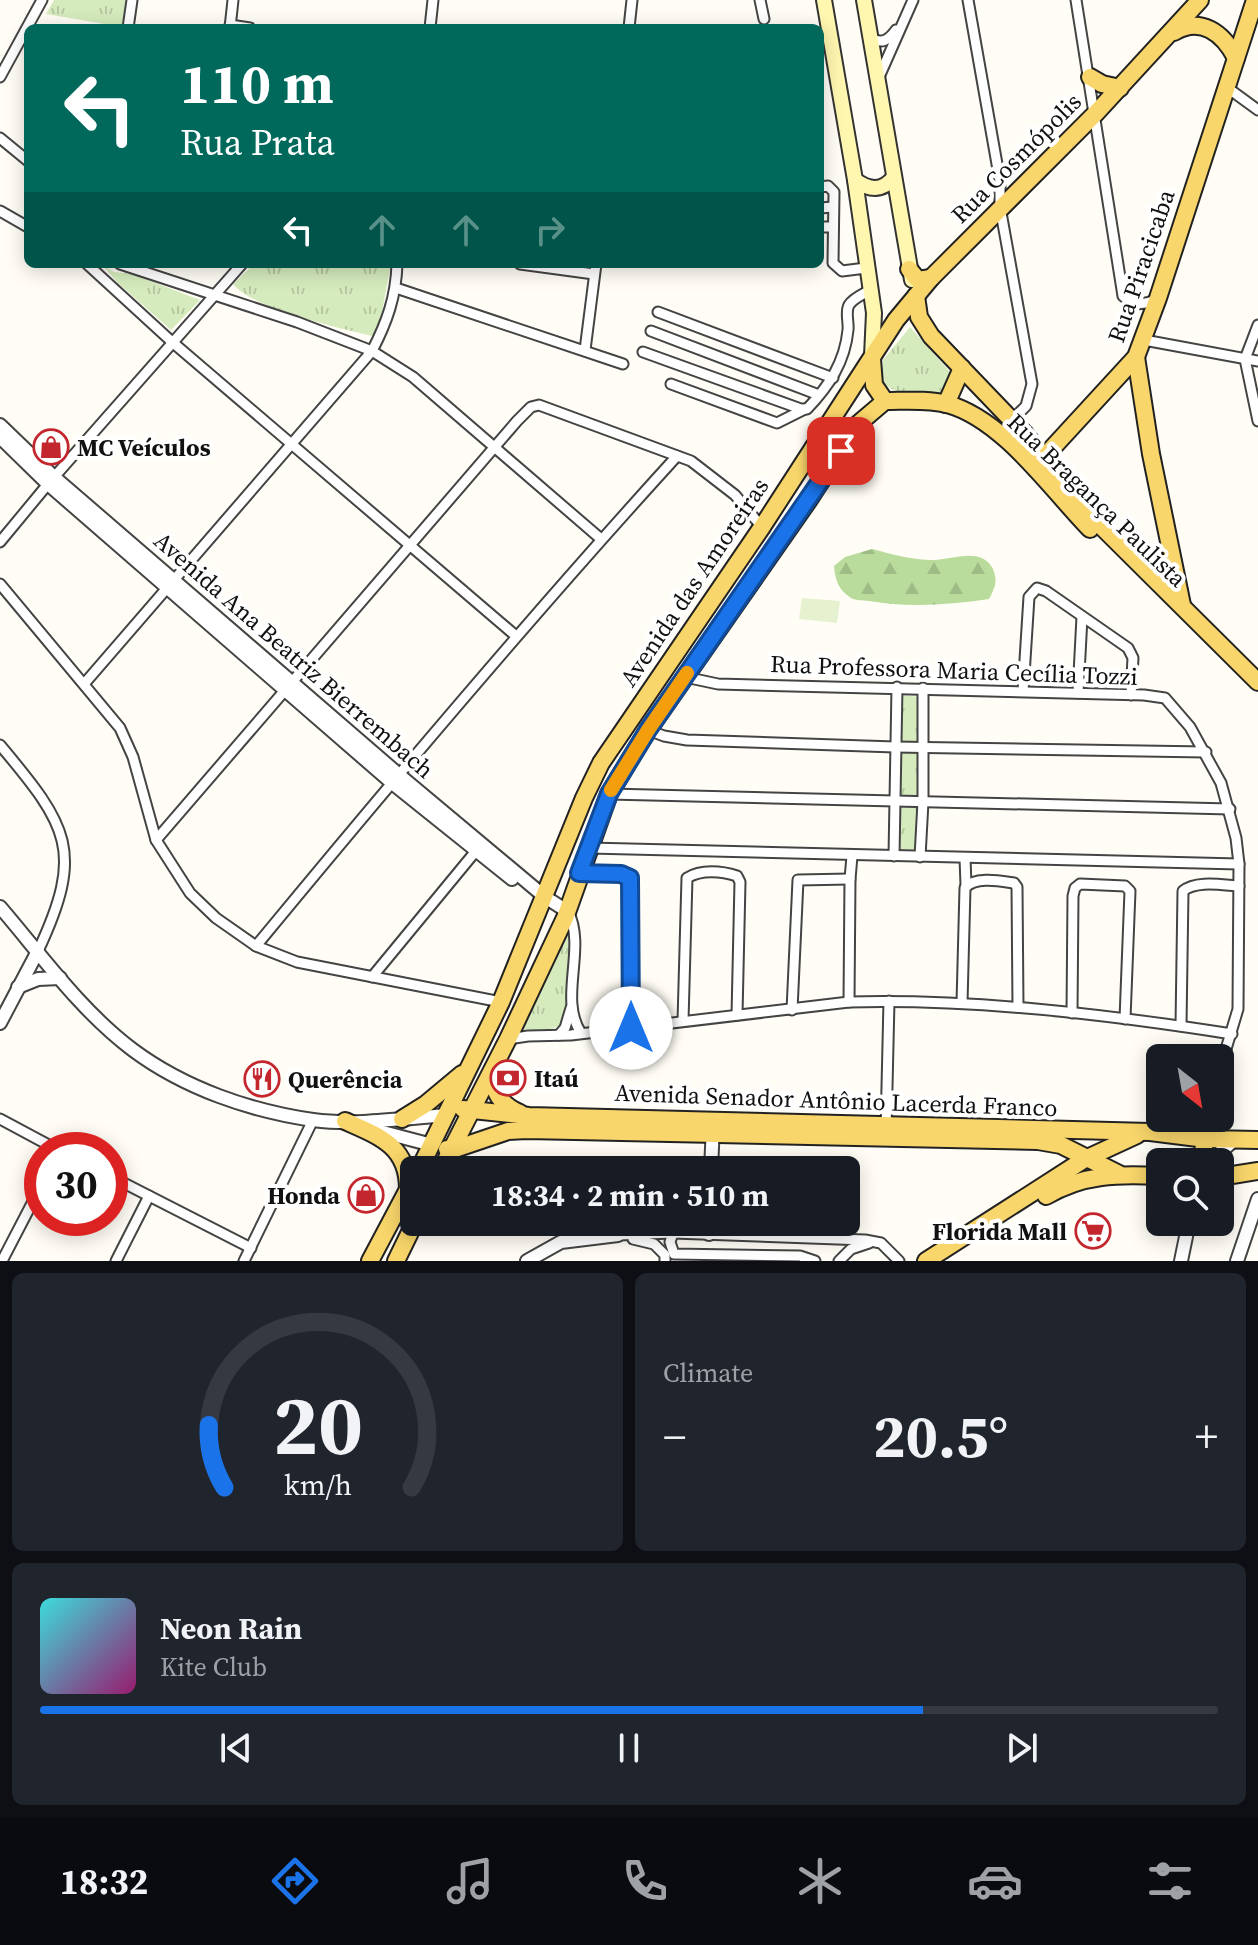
<!DOCTYPE html>
<html lang="en">
<head>
<meta charset="utf-8">
<style>
	body { margin:0; font-family:"Source Serif 4",serif; background:#20242c; color:#f1f3f6; height:100vh; display:flex; flex-direction:column; font-size:30px; white-space:nowrap }
	* { box-sizing:border-box; margin:0 }
	p { font-size:26px; color:#9ea1a6 }
	.icon { flex:none; width:44px; height:44px; fill:none; stroke:currentColor; stroke-width:2; stroke-linecap:round; stroke-linejoin:round }
	.map { position:relative; height:1261px; overflow:hidden }
	.drawer { display:flex; flex-direction:column; gap:12px; padding:12px; background:#0d0f14; flex:1 }
	.drawer>* { flex:none }
	.top-card { position:absolute; left:24px; top:24px; width:800px; height:244px; border-radius:12px; box-shadow:0 4px 20px #0003; background:#00695c; color:#fff; overflow:hidden }
	.needle { width:52px; rotate:149deg }
	.buttons { position:absolute; left:1146px; top:1044px; display:grid; gap:16px }
	.buttons a { display:grid; place-items:center; width:88px; height:88px; border-radius:12px; background:#171b24; box-shadow:0 4px 20px #0003; font-size:40px }
	.speed { position:absolute; left:24px; top:1132px; display:flex; gap:16px; font-size:40px; font-weight:700; text-align:center }
	.speed>* { display:grid; place-content:center; width:104px; height:104px; border-radius:50%; background:#171b24; box-shadow:0 4px 20px #0003; line-height:1 }
	.speed .limit { border:12px solid #d22; background:#fff; color:#111 }
	.pin { position:absolute; display:grid; place-items:center; width:68px; height:68px; color:#fff; margin:-34px; border-radius:16px; box-shadow:0 4px 12px #0006 }
	.me { position:absolute; width:88px; margin:-44px; rotate:0deg; stroke-linejoin:round; filter:drop-shadow(0 0 6px #0008) }
	.turn { display:flex; align-items:center; gap:28px; height:168px; padding:0 24px; font-size:36px }
	.turn .icon { width:104px; height:104px; stroke-width:2.5 }
	.turn b { display:block; font-size:56px; line-height:68px }
	.lanes { display:flex; align-items:center; height:76px; padding:0 24px; background:#0003; justify-content:center; gap:40px; direction:ltr }
	.lanes .off { opacity:.35 }
	.big { font-size:60px; font-weight:700; line-height:1.1 }
	.drawer .widget { flex:1; display:flex; flex-direction:column; justify-content:center; gap:12px; min-width:0; padding:0 28px; border-radius:12px; background:#20242c }
	.drawer .dial { align-items:center; gap:0 }
	.dial svg { height:208px; overflow:visible; fill:none; stroke:#363941; stroke-width:7; stroke-linecap:round; text-anchor:middle }
	.dial text { fill:#f1f3f6; stroke:none }
	.song { display:flex; align-items:center; gap:24px }
	.cover { width:96px; height:96px; border-radius:12px; background:linear-gradient(135deg,hsl(180 70% 55%),hsl(320 70% 35%)) }
	.played { height:8px; border-radius:4px; background:linear-gradient(90deg,#1a73e8 75%,#363941 75%) }
	.keys { display:flex; justify-content:space-around; direction:ltr }
	.heat { display:flex; justify-content:space-between; align-items:center; font-size:44px; direction:ltr }
	.drawer .tiles { flex:1; display:grid; gap:12px; grid-template-columns:1fr 1fr }
	.widget:last-child { grid-column:span 2 }
	.trip { position:absolute; left:400px; top:1156px; width:460px; height:80px; border-radius:12px; background:#171b24; box-shadow:0 4px 20px #0003; font-weight:700; line-height:80px; text-align:center }
	.menu { display:flex; height:128px; justify-content:space-around; align-items:center; background:#090b0e; color:#9ea1a6 }
	.menu .icon { width:56px; height:56px }
	.menu .selected { color:#1a73e8 }
	.menu b { font-size:36px; color:#f1f3f6 }
	.map>svg:first-child { display:block }
	.grass { fill:url(#grass-tufts) }
	.forest { fill:url(#forest-firs) }
	.pitch { fill:#e6f2cf }
	.lines { fill:none; stroke-linecap:round; stroke-linejoin:round }
	.minor-casing { stroke:#444; stroke-width:13 }
	.tertiary-casing { stroke:#444; stroke-width:16 }
	.secondary-casing { stroke:#333; stroke-width:18 }
	.primary-casing { stroke:#222; stroke-width:20 }
	.minor { stroke:#fff; stroke-width:9 }
	.tertiary { stroke:#fff; stroke-width:12 }
	.secondary { stroke:#fff6b0; stroke-width:14 }
	.primary { stroke:#f9d66b; stroke-width:16 }
	.route-casing { stroke:#114b97; stroke-width:20 }
	.route { stroke:#1a73e8; stroke-width:14 }
	.slow { stroke:#f59e0b; stroke-width:14 }
	.labels { text-anchor:middle; dominant-baseline:central; stroke-width:8; stroke-linejoin:round; paint-order:stroke }
	.street-label { font-size:24px; fill:#111; stroke:#fff }
	.poi-label { font-size:24px; font-weight:bold; fill:#111; stroke:#fff; text-anchor:start }
</style>
</head>
<body>
<div class="map">
<svg width="1258" height="1261" viewBox="0 0 1258 1261">
	<defs>
		<pattern id="grass-tufts" width="24" height="20" patternUnits="userSpaceOnUse" patternTransform="scale(2)"><rect width="24" height="20" fill="#d5ebbd"/><path d="M3 7l-1-3M5 7V3M7 7l1-3M15 17l-1-3M17 17v-4M19 17l1-3" fill="none" stroke="#b6c8a1"/></pattern>
		<pattern id="forest-firs" width="22" height="20" patternUnits="userSpaceOnUse" patternTransform="scale(2)"><rect width="22" height="20" fill="#b9dc9c"/><path d="M5 1l3.5 6h-7zM16 11l3.5 6h-7z" fill="#9ebc85"/></pattern>
	</defs>
	<rect width="100%" height="100%" fill="#fffdf5"/>
	<g class="grass">
		<polygon points="54,0 126,0 122,27 46,14"/>
		<path d="M254 264H391L380 322 372 336C340 328 253 309 233 284Z"/>
		<polygon points="102,265 114,272 132,274 200,300 171,330 118,283"/>
		<path d="M910 327 950 372 951 376 942 393C924 397 892 396 881 380L883 360Z"/>
		<polygon points="899,695 921,697 919,850 896,849"/>
		<path d="M568 918C574 938 576 1006 562 1023 555 1032 531 1030 520 1029Z"/>
	</g>
	<path class="forest" d="M872 549C891 554 909 559 929 560 950 561 981 545 993 569 998 581 995 588 989 599 949 605 908 608 869 601 862 600 857 601 851 598 838 590 835 579 834 566L845 557Z"/>
	<polygon class="pitch" points="802,598 840,601 837,623 799,619"/>
	<g class="lines">
		<defs>
			<g id="minor">
				<polyline points="760,0 764,19"/>
				<polyline points="968,0 1000,181 1000,207 1032,384 1026,406 1012,420"/>
				<path d="M1076 0 1123 296C1133 306 1145 305 1157 299"/>
				<polyline points="230,25 250,28"/>
				<polyline points="128,28 132,0"/>
				<polyline points="230,28 233,0"/>
				<polyline points="430,28 433,0"/>
				<polyline points="629,28 632,0"/>
				<path d="M870 38C882 44 888 41 896 30"/>
				<polyline points="0,77 42,0"/>
				<polyline points="879,77 913,0"/>
				<polyline points="1225,86 1258,110"/>
				<polyline points="0,138 28,161"/>
				<polyline points="820,187 828,186 834,192 833,263 842,271 866,268"/>
				<polyline points="820,208 833,207"/>
				<polyline points="0,211 28,227"/>
				<polyline points="820,227 833,227"/>
				<polyline points="87,264 171,341 516,636"/>
				<polyline points="120,264 297,322 372,351 413,377 601,539"/>
				<polyline points="520,264 594,274"/>
				<polyline points="396,288 623,364"/>
				<polyline points="658,312 833,378"/>
				<polyline points="1258,325 1245,359 1258,421"/>
				<polyline points="651,331 819,395"/>
				<polyline points="1144,340 1258,361"/>
				<polyline points="585,350 596,264"/>
				<path d="M643 352 801 409H807C829 386 845 362 848 330 849 322 845 312 849 305 853 298 864 294 870 290"/>
				<polyline points="671,384 777,423 805,409"/>
				<polyline points="0,542 48,484 242,264"/>
				<polyline points="0,584 120,728 133,757 156,840 190,893 216,918 256,946 297,962 501,1002"/>
				<polyline points="685,677 718,684 1144,695 1165,698 1190,727 1221,783 1236,838 1239,864 1238,1009 1220,1069"/>
				<path d="M84 684 372 351C387 322 396 297 397 264"/>
				<polyline points="1023,691 1029,597 1037,588 1046,591 1128,648 1133,658 1131,695"/>
				<polyline points="1078,693 1082,617"/>
				<polyline points="648,730 664,736 687,740 895,747 1206,752"/>
				<path d="M0 745C68 826 85 851 38 951"/>
				<polyline points="609,794 1230,809"/>
				<polyline points="156,840 517,421 531,407 539,405 691,461 735,495 762,527"/>
				<polyline points="589,848 1239,864"/>
				<polyline points="894,856 897,687"/>
				<polyline points="920,857 923,802 923,688"/>
				<polyline points="965,858 966,885"/>
				<polyline points="579,873 628,876 631,883 631,1028"/>
				<path d="M568 911C587 949 558 998 581 1033"/>
				<path d="M256 946C393 780 532 615 677 456"/>
				<polyline points="372,977 480,846"/>
				<polyline points="849,1002 850,879 852,856"/>
				<path d="M962 1003 965 888C975 876 1000 881 1014 883L1017 887 1018 1007"/>
				<polyline points="792,1010 798,880 850,879"/>
				<polyline points="1072,1013 1073,896 1075,888 1080,884 1125,886 1130,891 1125,1019"/>
				<path d="M683 1021 687 878C701 869 722 871 737 876L740 882 737 1015"/>
				<path d="M1181 1026 1183 891C1196 880 1222 885 1239 886"/>
				<polyline points="559,1035 565,1028 571,1008"/>
				<path d="M508 1039 528 1036 571 1035 849 1002C977 999 1105 1014 1232 1034"/>
				<polyline points="1205,1118 1206,1139"/>
				<polyline points="0,1119 58,1150"/>
				<polyline points="886,1130 889,1001"/>
				<polyline points="1153,1131 1178,1118"/>
				<polyline points="110,1176 251,1248"/>
				<polyline points="673,1233 670,1242 674,1254 800,1256 815,1261"/>
				<polyline points="618,1235 673,1233 865,1240 881,1243 899,1261"/>
				<polyline points="633,1239 654,1244 665,1255 665,1261"/>
				<polyline points="2,1261 42,1184"/>
				<polyline points="116,1261 149,1196"/>
				<polyline points="244,1261 313,1120"/>
				<polyline points="839,1261 851,1249 869,1243"/>
			</g>
			<g id="tertiary">
				<polyline points="0,425 54,477 398,774 545,897 567,911"/>
				<polyline points="0,437 48,484 391,782 512,879"/>
				<path d="M0 907C42 956 81 1011 133 1050 184 1088 250 1111 313 1120 358 1126 403 1118 447 1115"/>
				<polyline points="18,987 38,979 60,978"/>
				<polyline points="0,1023 38,951"/>
				<polyline points="375,1130 432,1145"/>
				<polyline points="1209,1162 1233,1141"/>
				<polyline points="711,1170 713,1125"/>
				<polyline points="709,1234 709,1222"/>
				<polyline points="527,1261 561,1242 618,1235"/>
				<polyline points="1181,1261 1189,1222"/>
				<polyline points="1237,1261 1258,1199"/>
			</g>
			<g id="secondary">
				<polyline points="824,0 855,180 874,313 872,356"/>
				<polyline points="864,0 912,280"/>
				<path d="M855 180C869 190 882 192 894 177"/>
			</g>
			<g id="primary">
				<path d="M1174 32C1201 16 1223 33 1236 58"/>
				<polyline points="1090,77 1102,84 1120,88"/>
				<polyline points="909,269 918,280 931,278"/>
				<polyline points="916,296 919,317 931,336 1025,434 1095,520 1258,682"/>
				<polyline points="1136,357 1151,454 1182,605"/>
				<polyline points="872,359 874,385 885,401"/>
				<path d="M885 401C905 401 928 399 947 404 1003 419 1051 489 1090 529"/>
				<polyline points="946,404 962,368"/>
				<polyline points="1045,456 1136,357 1158,298 1255,0"/>
				<path d="M493 1069C491 1090 500 1105 520 1113"/>
				<polyline points="463,1109 529,1116 1150,1132 1206,1139 1258,1140"/>
				<polyline points="402,1119 426,1104 462,1074"/>
				<path d="M345 1121C379 1136 408 1146 408 1189"/>
				<polyline points="447,1149 452,1150 508,1131 527,1130 1038,1141 1061,1145 1119,1174"/>
				<polyline points="1200,1162 1206,1139"/>
				<polyline points="419,1170 501,1002 584,798 601,763 762,527 896,320 931,278 1096,113 1200,0"/>
				<polyline points="441,1170 508,1039 565,918 609,794 648,730 808,501 858,424 885,401"/>
				<polyline points="1220,1177 1258,1171"/>
				<path d="M1046 1196C1083 1174 1118 1174 1160 1176"/>
				<polyline points="370,1261 413,1180"/>
				<polyline points="396,1261 415,1222"/>
				<polyline points="926,1261 1085,1159 1137,1135"/>
			</g>
		</defs>
		<use href="#minor" class="minor-casing"/>
		<use href="#tertiary" class="tertiary-casing"/>
		<use href="#secondary" class="secondary-casing"/>
		<use href="#primary" class="primary-casing"/>
		<use href="#minor" class="minor"/>
		<use href="#tertiary" class="tertiary"/>
		<use href="#secondary" class="secondary"/>
		<use href="#primary" class="primary"/>
	</g>
	<g class="lines">
		<defs>
			<polyline id="route" points="631,1028 630,878 621,874 579,873 609,794 648,730 841,451"/>
		</defs>
		<use href="#route" class="route-casing"/>
		<use href="#route" class="route"/>
		<polyline class="slow" points="611,790 648,730 687,673"/>
	</g>
	<defs>
		<symbol id="shop-ring" viewBox="-11 -11 22 22"><circle r="9.5" fill="#fff" stroke="#c4262e" stroke-width="1.5"/><path d="M-5-2.5h2.3a2.7 3.5 0 0 1 5.4 0H5L5.5 6h-11ZM-1.5-2.5h3a1.5 2.3 0 0 0-3 0Z" fill="#c4262e"/></symbol>
		<symbol id="bank-ring" viewBox="-11 -11 22 22"><circle r="9.5" fill="#fff" stroke="#c4262e" stroke-width="1.5"/><path d="M-6-4H6V4H-6ZM0-2.3a2.3 2.3 0 1 0 0 4.6a2.3 2.3 0 1 0 0-4.6Z" fill="#c4262e"/></symbol>
		<symbol id="restaurant-ring" viewBox="-11 -11 22 22"><circle r="9.5" fill="#fff" stroke="#c4262e" stroke-width="1.5"/><path d="M-5-6h1v4h1v-4h1v4h1v-4h1v5L-1.5 .5V6h-2V.5L-5-1ZM5-6V6H3V1.5H1.5Q1.5-4 5-6Z" fill="#c4262e"/></symbol>
		<symbol id="supermarket-ring" viewBox="-11 -11 22 22"><circle r="9.5" fill="#fff" stroke="#c4262e" stroke-width="1.5"/><path d="M-6-5.5h2.5l.6 2H6L4.5 2H-2.5L-4.4-4H-6ZM-1.5 3.2a1.3 1.3 0 1 0 .1 0ZM3 3.2a1.3 1.3 0 1 0 .1 0Z" fill="#c4262e"/></symbol>
	</defs>
	<g fill-rule="evenodd">
		<use href="#shop-ring" x="31" y="427" width="40" height="40"/>
		<use href="#bank-ring" x="488" y="1058" width="40" height="40"/>
		<use href="#restaurant-ring" x="242" y="1059" width="40" height="40"/>
		<use href="#shop-ring" x="346" y="1175" width="40" height="40"/>
		<use href="#supermarket-ring" x="1073" y="1211" width="40" height="40"/>
	</g>
	<g class="labels">
		<g class="street-label">
			<text transform="translate(1016 158) rotate(-45)">Rua Cosmópolis</text>
			<text transform="translate(1141 266) rotate(-71)">Rua Piracicaba</text>
			<text transform="translate(1097 500) rotate(44)">Rua Bragança Paulista</text>
			<text transform="translate(694 582) rotate(-56)">Avenida das Amoreiras</text>
			<text transform="translate(294 655) rotate(41)">Avenida Ana Beatriz Bierrembach</text>
			<text transform="translate(954 670) rotate(2)">Rua Professora Maria Cecília Tozzi</text>
			<text transform="translate(836 1100) rotate(2)">Avenida Senador Antônio Lacerda Franco</text>
		</g>
		<g class="poi-label">
			<text x="77" y="447">MC Veículos</text>
			<text x="534" y="1078">Itaú</text>
			<text x="288" y="1079">Querência</text>
			<text x="340" y="1195" text-anchor="end">Honda</text>
			<text x="1067" y="1231" text-anchor="end">Florida Mall</text>
		</g>
	</g>
</svg>
<div class="buttons">
<a><svg class="needle" viewBox="-14 -14 28 28"><path d="M0-13l5 13h-10z" fill="#e53935"/><path d="M0 13l5-13h-10z" fill="#9ea1a6"/></svg></a>
<a><svg class="icon" aria-label="search" viewBox="0 0 24 24"><circle cx="10" cy="10" r="6"/><path d="M15 15l6 6"/></svg></a>
</div>
<div class="speed"><div class="limit">30</div></div>
<div class="pin" style="left:841px;top:451px;background:#d93025"><svg class="icon" aria-label="arrive" viewBox="0 0 24 24"><path d="M6 21V4h12l-3 4 3 4H6"/></svg></div>
<svg class="me" style="left:631px;top:1028px" viewBox="-20 -20 40 40"><circle r="19" fill="#fff"/><path d="M0-13L10 11 0 6-10 11z" fill="#1a73e8"/></svg>
<div class="trip">18:34 · 2 min · 510 m</div>
<div class="top-card">
<div class="turn"><svg class="icon" aria-label="left" viewBox="0 0 24 24"><path d="M17 20v-9H6M10 6l-5 5 5 5"/></svg><div><b>110 m</b>Rua Prata</div></div>
<div class="lanes"><svg class="icon" aria-label="left" viewBox="0 0 24 24"><path d="M17 20v-9H6M10 6l-5 5 5 5"/></svg><svg class="icon off" aria-label="ahead" viewBox="0 0 24 24"><path d="M12 20V5M6 11l6-6 6 6"/></svg><svg class="icon off" aria-label="ahead" viewBox="0 0 24 24"><path d="M12 20V5M6 11l6-6 6 6"/></svg><svg class="icon off" aria-label="right" viewBox="0 0 24 24"><path d="M7 20v-9h11M14 6l5 5-5 5"/></svg></div>
</div>
</div>
<section class="drawer">
<div class="tiles">
<div class="widget dial"><svg viewBox="0 0 100 80">
<path d="M14 69A42 42 0 1 1 86 69"/>
<path d="M14 69A42 42 0 0 1 8 45" stroke="#1a73e8"/>
<text x="50" y="56" font-size="32" font-weight="700">20</text>
<text x="50" y="72" font-size="11">km/h</text>
</svg></div>
<div class="widget"><p>Climate</p>
<div class="heat"><a>−</a><b class="big">20.5°</b><a>+</a></div>
</div>
<div class="widget">
<div class="song"><i class="cover"></i><div><b>Neon Rain</b><p>Kite Club</p></div></div>
<div class="played"></div>
<div class="keys"><svg class="icon" aria-label="previous" viewBox="0 0 24 24"><path d="M18 5L8 12l10 7zM5 5v14"/></svg><svg class="icon" aria-label="pause" viewBox="0 0 24 24"><path d="M8 5v14M16 5v14"/></svg><svg class="icon" aria-label="next" viewBox="0 0 24 24"><path d="M6 5l10 7-10 7zM19 5v14"/></svg></div>
</div>
</div>
</section>
<nav class="menu">
<b>18:32</b>
<svg class="icon selected" aria-label="directions" viewBox="0 0 24 24"><path d="M12 3l9 9-9 9-9-9zM9 14v-3h6M13 9l2 2-2 2"/></svg>
<svg class="icon" aria-label="music" viewBox="0 0 24 24"><path d="M9 18V5l10-2v13"/><circle cx="6" cy="18" r="3"/><circle cx="16" cy="16" r="3"/></svg>
<svg class="icon" aria-label="phone" viewBox="0 0 24 24"><path d="M5 4h4l2 5-3 2q2 4 5 5l2-3 5 2v4C11 20 4 13 5 4z"/></svg>
<svg class="icon" aria-label="climate" viewBox="0 0 24 24"><path d="M12 3v18M4 7l16 10M4 17L20 7"/></svg>
<svg class="icon" aria-label="car" viewBox="0 0 24 24"><path d="M5 17H2v-5l4-1 3-4h7l3 4 3 1v5h-3M9 17h6M6 11h13"/><circle cx="7" cy="17" r="2"/><circle cx="17" cy="17" r="2"/></svg>
<svg class="icon" aria-label="filters" viewBox="0 0 24 24"><path d="M4 7h16M4 17h16"/><circle cx="9" cy="7" r="2"/><circle cx="15" cy="17" r="2"/></svg>
</nav>
</body>
</html>
